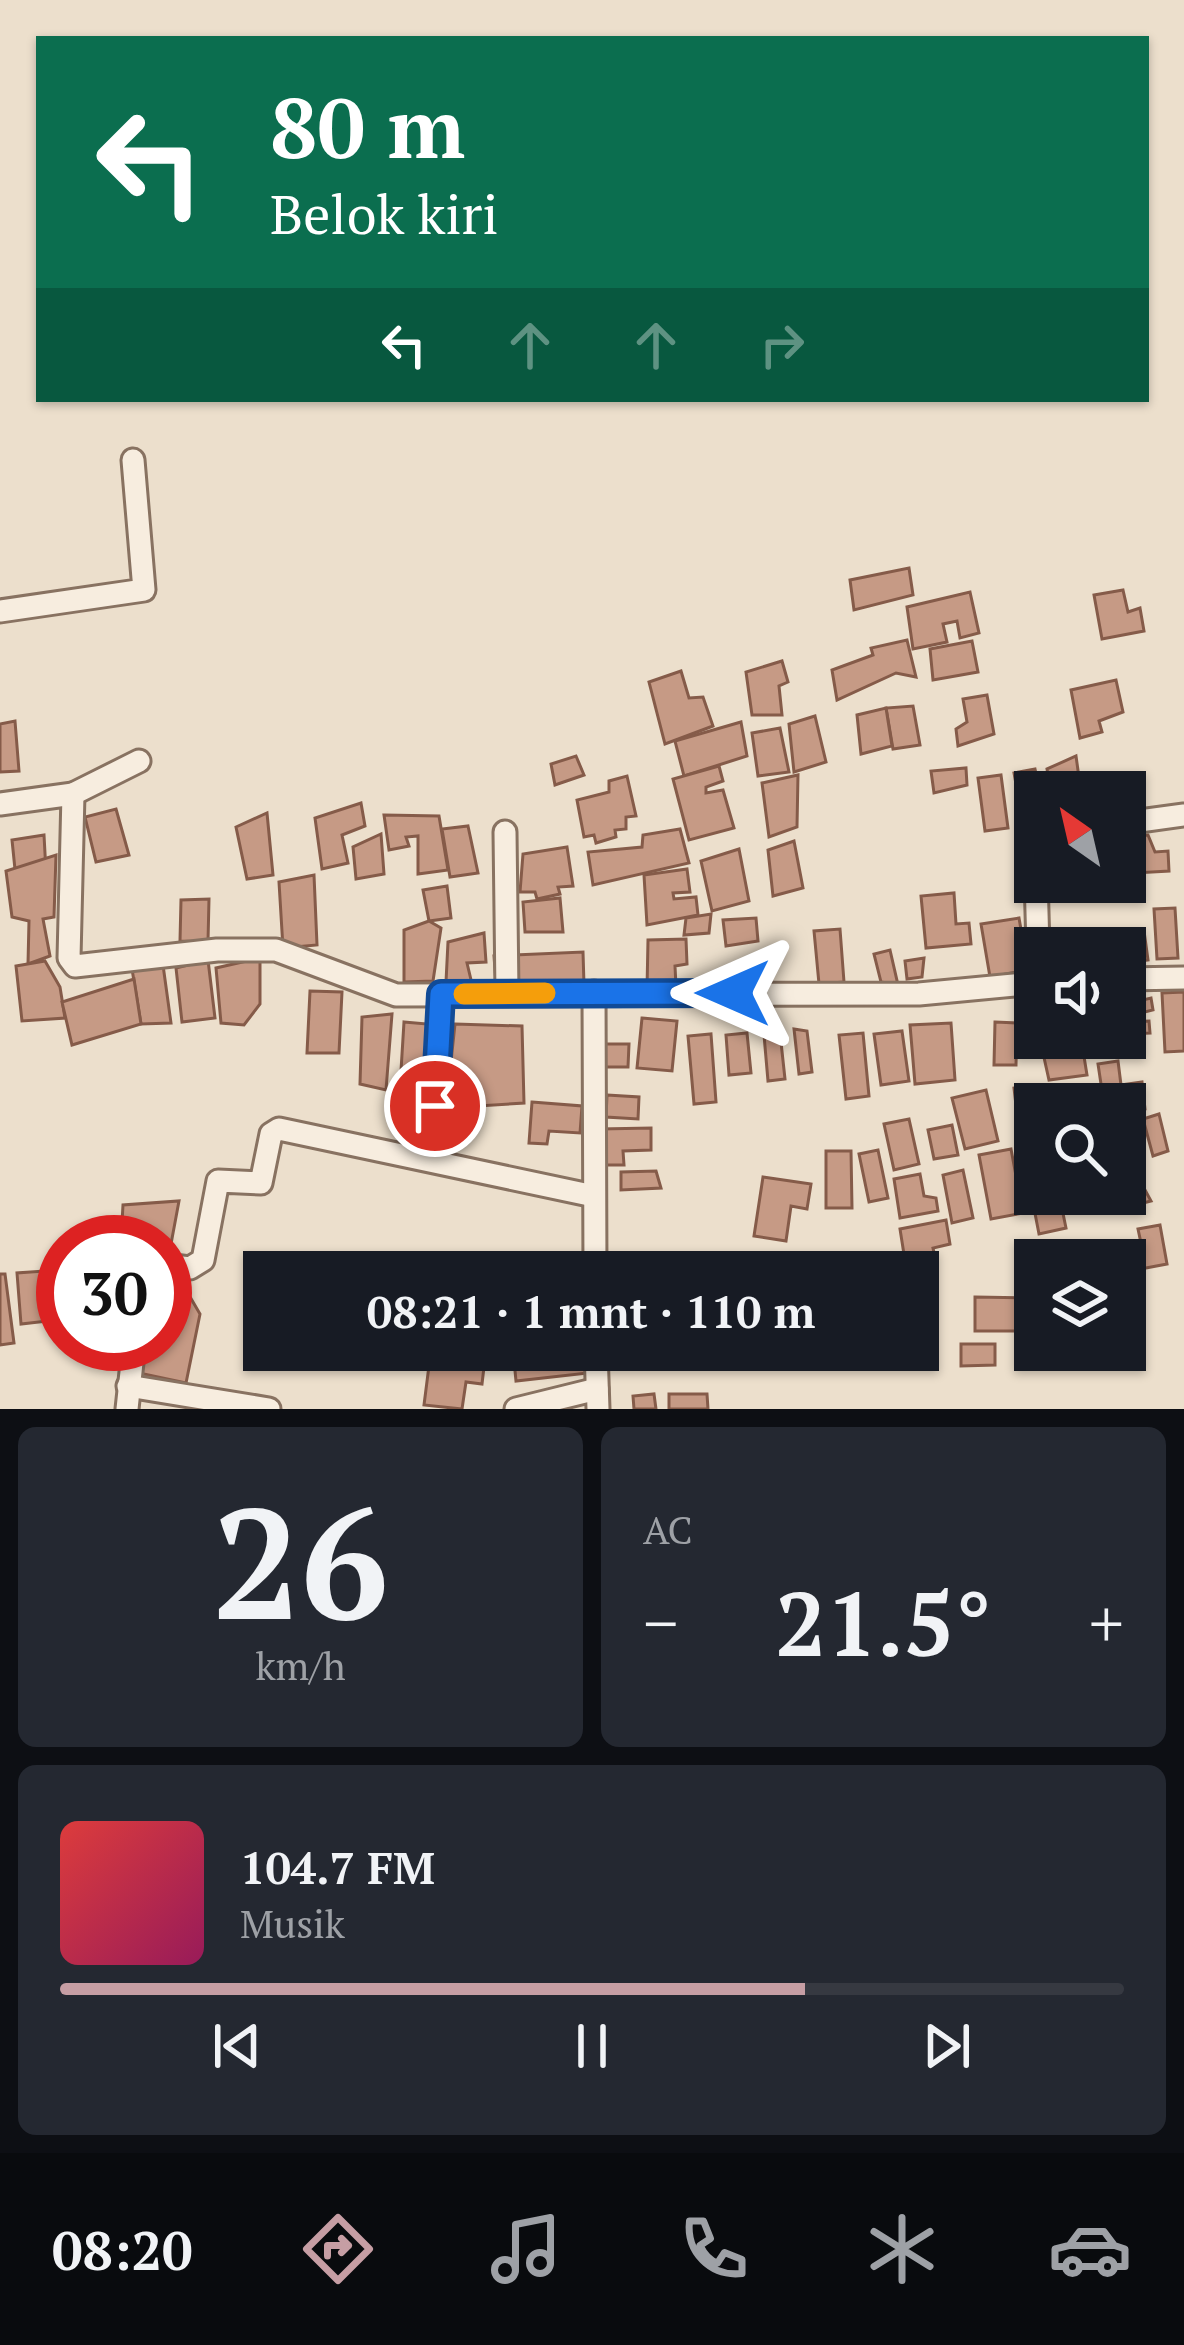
<!DOCTYPE html>
<html lang="id">
<head>
<meta charset="utf-8">
<style>
	body { margin:0; font-family:"PT Serif",serif; background:#242831; color:#f1f3f6; height:100vh; display:flex; flex-direction:column; font-size:45px; white-space:nowrap }
	* { box-sizing:border-box; margin:0 }
	p { font-size:39px; color:#9ea1a6 }
	.icon { flex:none; width:66px; height:66px; fill:none; stroke:currentColor; stroke-width:2; stroke-linecap:round; stroke-linejoin:round }
	.map { position:relative; height:1409px; overflow:hidden }
	.side { display:flex; flex-direction:column; gap:18px; padding:18px; background:#0d0f14; flex:1 }
	.side>* { flex:none }
	.banner { position:absolute; left:36px; top:36px; width:1113px; height:366px; border-radius:0px; box-shadow:0 3px 9px #0004; background:#0b6e4f; color:#fff; overflow:hidden }
	.needle { width:78px; rotate:326deg }
	.controls { position:absolute; left:1014px; top:771px; display:grid; gap:24px }
	.controls a { display:grid; place-items:center; width:132px; height:132px; border-radius:0px; background:#171b24; box-shadow:0 3px 9px #0004; font-size:60px }
	.speed { position:absolute; left:36px; top:1215px; display:flex; gap:24px; font-size:60px; font-weight:700; text-align:center }
	.speed>* { display:grid; place-content:center; width:156px; height:156px; border-radius:50%; background:#171b24; box-shadow:0 3px 9px #0004; line-height:1 }
	.speed .limit { border:18px solid #d22; background:#fff; color:#111 }
	.pin { position:absolute; display:grid; place-items:center; width:102px; height:102px; color:#fff; margin:-51px; border:6px solid #fff; border-radius:50%; box-shadow:0 3px 12px #0007 }
	.me { position:absolute; width:132px; margin:-66px; rotate:270deg; stroke-linejoin:round; filter:drop-shadow(0 0 9px #0008) }
	.turn { display:flex; align-items:center; gap:42px; height:252px; padding:0 36px; font-size:54px }
	.turn .icon { width:156px; height:156px; stroke-width:2.5 }
	.turn b { display:block; font-size:84px; line-height:102px }
	.lanes { display:flex; align-items:center; height:114px; padding:0 36px; background:#0003; justify-content:center; gap:60px; direction:ltr }
	.lanes .off { opacity:.35 }
	.big { font-size:90px; font-weight:700; line-height:1.1 }
	.side .card { flex:1; display:flex; flex-direction:column; justify-content:center; gap:18px; min-width:0; padding:0 42px; border-radius:18px; background:#242831 }
	.side .dial { align-items:center; gap:0 }
	.dial b { font-size:156px; line-height:1 }
	.song { display:flex; align-items:center; gap:36px }
	.cover { width:144px; height:144px; border-radius:18px; background:linear-gradient(135deg,hsl(0 70% 55%),hsl(330 70% 35%)) }
	.played { height:12px; border-radius:6px; background:linear-gradient(90deg,#c69ea4 70%,#363941 70%) }
	.keys { display:flex; justify-content:space-around; direction:ltr }
	.heat { display:flex; justify-content:space-between; align-items:center; font-size:66px; direction:ltr }
	.side .tiles { flex:1; display:grid; gap:18px; grid-template-columns:1fr 1fr }
	.card:last-child { grid-column:span 2 }
	.trip { position:absolute; left:243px; top:1251px; width:696px; height:120px; border-radius:0px; background:#171b24; box-shadow:0 3px 9px #0004; font-weight:700; line-height:120px; text-align:center }
	.tab-bar { display:flex; height:192px; justify-content:space-around; align-items:center; background:#090b0e; color:#9ea1a6 }
	.tab-bar .icon { width:84px; height:84px }
	.tab-bar .current { color:#c69ea4 }
	.tab-bar b { font-size:54px; color:#f1f3f6 }
	.map>svg:first-child { display:block }
	.building { fill:#c69a85; stroke:#855b49; stroke-width:3 }
	.lines { fill:none; stroke-linecap:round; stroke-linejoin:round }
	.minor-casing { stroke:#887261; stroke-width:27 }
	.minor { stroke:#f7eddf; stroke-width:21 }
	.route-casing { stroke:#114b97; stroke-width:30 }
	.route { stroke:#1a73e8; stroke-width:21 }
	.slow { stroke:#f59e0b; stroke-width:21 }
</style>
</head>
<body>
<div class="map">
<svg width="1184" height="1409" viewBox="0 0 1184 1409">
	<rect width="100%" height="100%" fill="#ecdfcc"/>
	<g class="building">
		<polygon points="909,568 913,595 854,610 850,580"/>
		<polygon points="1123,590 1128,612 1140,608 1144,631 1102,639 1094,595"/>
		<polygon points="970,592 979,633 960,638 957,621 943,624 947,642 913,649 907,607"/>
		<polygon points="907,640 916,677 896,673 837,700 832,670 873,655 871,648"/>
		<polygon points="972,641 978,672 933,680 930,649"/>
		<polygon points="782,661 788,682 779,686 782,715 752,715 746,672"/>
		<polygon points="681,671 689,698 703,697 713,726 665,744 649,682"/>
		<polygon points="1116,680 1123,712 1099,721 1102,732 1080,738 1071,690"/>
		<polygon points="987,695 994,734 958,746 956,729 967,722 963,699"/>
		<polygon points="913,706 920,745 893,749 886,708"/>
		<polygon points="886,708 892,746 861,754 857,715"/>
		<polygon points="815,716 826,762 794,772 789,724"/>
		<polygon points="15,721 19,771 0,772 0,724"/>
		<polygon points="741,722 747,756 684,776 675,741"/>
		<polygon points="780,728 789,772 758,776 752,733"/>
		<polygon points="576,756 584,775 555,785 551,764"/>
		<polygon points="1076,756 1081,792 1051,792 1047,769"/>
		<polygon points="719,766 723,781 706,787 706,793 723,790 734,828 689,840 673,779"/>
		<polygon points="966,768 967,785 934,793 931,771"/>
		<polygon points="1035,769 1040,792 1035,792 1035,818 1022,817 1014,773"/>
		<polygon points="798,775 797,827 769,837 762,783"/>
		<polygon points="1001,775 1008,828 985,831 978,778"/>
		<polygon points="627,776 636,816 626,817 626,829 615,830 616,837 596,843 594,835 584,837 577,800 609,792 609,781"/>
		<polygon points="361,803 365,826 342,835 348,863 322,869 315,818"/>
		<polygon points="116,809 129,855 96,862 85,817"/>
		<polygon points="267,813 273,875 247,879 236,827"/>
		<polygon points="384,815 439,816 448,870 418,874 418,836 406,837 409,846 389,850"/>
		<polygon points="468,826 478,873 450,877 442,829"/>
		<polygon points="680,829 689,863 593,885 588,852 642,847 643,835"/>
		<polygon points="381,834 384,874 356,879 353,847"/>
		<polygon points="44,835 47,890 17,889 12,840"/>
		<polygon points="1148,835 1155,852 1168,851 1169,871 1135,873 1134,836"/>
		<polygon points="794,841 803,888 773,896 768,850"/>
		<polygon points="567,847 573,886 558,887 560,894 537,899 535,892 520,892 523,854"/>
		<polygon points="739,849 749,901 712,911 701,861"/>
		<polygon points="56,855 54,917 43,919 50,956 28,964 29,921 12,917 6,871"/>
		<polygon points="687,869 690,892 673,893 674,899 696,897 698,915 647,925 644,875"/>
		<polygon points="314,875 317,945 283,948 279,882"/>
		<polygon points="447,886 451,918 429,921 423,890"/>
		<polygon points="954,893 956,924 969,923 971,944 926,948 921,896"/>
		<polygon points="560,898 563,932 525,932 523,902"/>
		<polygon points="209,899 208,942 180,941 181,900"/>
		<polygon points="1175,908 1178,958 1157,959 1154,909"/>
		<polygon points="711,914 709,933 684,935 686,918"/>
		<polygon points="756,918 758,941 726,946 723,920"/>
		<polygon points="1019,918 1028,970 990,977 981,924"/>
		<polygon points="429,921 441,928 433,981 404,982 404,930"/>
		<polygon points="840,929 844,982 819,984 814,931"/>
		<polygon points="1144,931 1148,960 1125,963 1118,934"/>
		<polygon points="484,933 486,962 467,963 472,984 446,982 448,942"/>
		<polygon points="686,939 687,964 675,966 676,986 647,989 648,940"/>
		<polygon points="1105,940 1106,948 1085,948 1084,942"/>
		<polygon points="890,950 898,985 881,982 874,954"/>
		<polygon points="583,952 584,985 496,983 494,956"/>
		<polygon points="260,958 260,1004 244,1025 221,1023 216,968"/>
		<polygon points="924,958 922,977 907,979 905,961"/>
		<polygon points="208,960 215,1018 182,1022 176,968"/>
		<polygon points="45,961 60,987 65,1018 22,1021 16,966"/>
		<polygon points="732,964 762,965 761,985 731,983"/>
		<polygon points="163,965 171,1023 141,1024 132,969"/>
		<polygon points="134,979 141,1024 72,1045 62,1002"/>
		<polygon points="310,991 342,992 339,1053 307,1053"/>
		<polygon points="1184,992 1184,1051 1165,1052 1162,993"/>
		<polygon points="1151,998 1153,1010 1137,1014 1134,1002"/>
		<polygon points="392,1014 386,1090 360,1084 362,1017"/>
		<polygon points="642,1018 677,1021 672,1071 637,1068"/>
		<polygon points="1149,1021 1150,1033 1125,1034 1125,1022"/>
		<polygon points="404,1022 439,1025 429,1091 400,1087"/>
		<polygon points="995,1022 1017,1023 1016,1065 994,1065"/>
		<polygon points="951,1023 955,1080 915,1084 910,1025"/>
		<polygon points="455,1024 522,1026 524,1103 446,1108"/>
		<polygon points="794,1029 807,1031 812,1072 799,1074"/>
		<polygon points="902,1031 909,1081 881,1085 874,1034"/>
		<polygon points="747,1033 751,1073 729,1075 726,1035"/>
		<polygon points="780,1033 785,1079 768,1081 764,1035"/>
		<polygon points="863,1033 869,1096 846,1099 839,1035"/>
		<polygon points="711,1034 716,1102 694,1104 688,1036"/>
		<polygon points="1057,1038 1081,1038 1087,1075 1049,1080 1043,1053 1059,1050"/>
		<polygon points="602,1044 629,1044 628,1067 601,1067"/>
		<polygon points="1118,1061 1121,1085 1142,1082 1145,1109 1125,1112 1125,1104 1104,1104 1098,1064"/>
		<polygon points="1030,1086 1035,1129 1019,1131 1014,1088"/>
		<polygon points="986,1090 998,1141 965,1149 952,1098"/>
		<polygon points="607,1095 639,1097 638,1119 606,1117"/>
		<polygon points="532,1102 582,1106 580,1133 549,1131 547,1144 529,1143"/>
		<polygon points="1159,1114 1168,1151 1153,1156 1143,1119"/>
		<polygon points="909,1119 919,1164 894,1170 884,1124"/>
		<polygon points="1133,1119 1142,1153 1125,1158 1125,1121"/>
		<polygon points="952,1125 958,1155 934,1159 928,1130"/>
		<polygon points="651,1128 651,1150 623,1151 624,1165 600,1165 600,1129"/>
		<polygon points="1035,1146 1035,1178 1025,1180 1018,1150"/>
		<polygon points="1011,1149 1023,1213 991,1219 979,1155"/>
		<polygon points="878,1150 888,1198 869,1202 859,1154"/>
		<polygon points="826,1151 851,1151 852,1208 826,1208"/>
		<polygon points="963,1170 973,1218 952,1223 943,1175"/>
		<polygon points="656,1171 661,1188 621,1190 621,1172"/>
		<polygon points="920,1174 924,1196 936,1198 938,1211 900,1218 894,1179"/>
		<polygon points="763,1177 811,1184 807,1209 791,1206 786,1241 754,1236"/>
		<polygon points="1125,1177 1139,1179 1151,1201 1127,1207"/>
		<polygon points="1059,1194 1066,1228 1039,1234 1032,1198"/>
		<polygon points="179,1201 171,1244 121,1240 123,1205"/>
		<polygon points="946,1220 950,1244 933,1248 936,1262 906,1267 900,1229"/>
		<polygon points="1160,1225 1167,1264 1130,1271 1125,1246 1141,1243 1138,1229"/>
		<polygon points="44,1271 48,1321 21,1324 17,1273"/>
		<polygon points="0,1274 5,1274 14,1343 0,1345"/>
		<polygon points="165,1289 186,1290 200,1314 186,1383 139,1373 144,1344 165,1344"/>
		<polygon points="975,1297 1032,1298 1031,1331 975,1331"/>
		<polygon points="961,1344 995,1344 995,1365 961,1366"/>
		<polygon points="431,1350 486,1350 482,1384 466,1382 462,1409 424,1405"/>
		<polygon points="513,1350 586,1350 588,1373 516,1381"/>
		<polygon points="654,1394 656,1409 634,1409 633,1396"/>
		<polygon points="669,1394 707,1394 708,1409 669,1409"/>
	</g>
	<g class="lines">
		<defs>
			<g id="minor">
				<polyline points="0,611 144,590 133,460"/>
				<polyline points="73,794 139,761"/>
				<polyline points="0,804 73,794 69,958 75,966 217,950 276,950 396,995 919,994 1035,983"/>
				<polyline points="1125,823 1184,815"/>
				<polyline points="505,832 507,993"/>
				<polyline points="1035,841 1038,948"/>
				<polyline points="1125,979 1184,978"/>
				<polyline points="594,992 595,1272"/>
				<polyline points="435,1106 441,994"/>
				<polyline points="165,1265 190,1268 203,1260 218,1181 261,1183 271,1134 279,1129 594,1196"/>
				<polyline points="596,1350 598,1409"/>
				<polyline points="128,1386 269,1409"/>
				<polyline points="127,1409 134,1344"/>
				<polyline points="516,1409 597,1389"/>
			</g>
		</defs>
		<use href="#minor" class="minor-casing"/>
		<use href="#minor" class="minor"/>
	</g>
	<g class="lines">
		<defs>
			<polyline id="route" points="435,1106 441,994 733,993"/>
		</defs>
		<use href="#route" class="route-casing"/>
		<use href="#route" class="route"/>
		<polyline class="slow" points="464,994 545,993"/>
	</g>
</svg>
<div class="controls">
<a><svg class="needle" viewBox="-14 -14 28 28"><path d="M0-13l5 13h-10z" fill="#e53935"/><path d="M0 13l5-13h-10z" fill="#9ea1a6"/></svg></a>
<a><svg class="icon" aria-label="sound" viewBox="0 0 24 24"><path d="M4 9h4l5-4v14l-5-4H4zM17 9q2 3 0 6"/></svg></a>
<a><svg class="icon" aria-label="search" viewBox="0 0 24 24"><circle cx="10" cy="10" r="6"/><path d="M15 15l6 6"/></svg></a>
<a><svg class="icon" aria-label="layers" viewBox="0 0 24 24"><path d="M12 4l9 5-9 5-9-5zM3 14l9 5 9-5"/></svg></a>
</div>
<div class="speed"><div class="limit">30</div></div>
<div class="pin" style="left:435px;top:1106px;background:#d93025"><svg class="icon" aria-label="arrive" viewBox="0 0 24 24"><path d="M6 21V4h12l-3 4 3 4H6"/></svg></div>
<svg class="me" style="left:733px;top:993px" viewBox="-20 -20 40 40"><path d="M0-17L14 15 0 8-14 15z" fill="#1a73e8" stroke="#fff" stroke-width="4"/></svg>
<div class="trip">08:21 · 1 mnt · 110 m</div>
<div class="banner">
<div class="turn"><svg class="icon" aria-label="left" viewBox="0 0 24 24"><path d="M17 20v-9H6M10 6l-5 5 5 5"/></svg><div><b>80 m</b>Belok kiri</div></div>
<div class="lanes"><svg class="icon" aria-label="left" viewBox="0 0 24 24"><path d="M17 20v-9H6M10 6l-5 5 5 5"/></svg><svg class="icon off" aria-label="ahead" viewBox="0 0 24 24"><path d="M12 20V5M6 11l6-6 6 6"/></svg><svg class="icon off" aria-label="ahead" viewBox="0 0 24 24"><path d="M12 20V5M6 11l6-6 6 6"/></svg><svg class="icon off" aria-label="right" viewBox="0 0 24 24"><path d="M7 20v-9h11M14 6l5 5-5 5"/></svg></div>
</div>
</div>
<section class="side">
<div class="tiles">
<div class="card dial"><b>26</b><p>km/h</p></div>
<div class="card"><p>AC</p>
<div class="heat"><a>−</a><b class="big">21.5°</b><a>+</a></div>
</div>
<div class="card">
<div class="song"><i class="cover"></i><div><b>104.7 FM</b><p>Musik</p></div></div>
<div class="played"></div>
<div class="keys"><svg class="icon" aria-label="previous" viewBox="0 0 24 24"><path d="M18 5L8 12l10 7zM5 5v14"/></svg><svg class="icon" aria-label="pause" viewBox="0 0 24 24"><path d="M8 5v14M16 5v14"/></svg><svg class="icon" aria-label="next" viewBox="0 0 24 24"><path d="M6 5l10 7-10 7zM19 5v14"/></svg></div>
</div>
</div>
</section>
<nav class="tab-bar">
<b>08:20</b>
<svg class="icon current" aria-label="directions" viewBox="0 0 24 24"><path d="M12 3l9 9-9 9-9-9zM9 14v-3h6M13 9l2 2-2 2"/></svg>
<svg class="icon" aria-label="music" viewBox="0 0 24 24"><path d="M9 18V5l10-2v13"/><circle cx="6" cy="18" r="3"/><circle cx="16" cy="16" r="3"/></svg>
<svg class="icon" aria-label="phone" viewBox="0 0 24 24"><path d="M5 4h4l2 5-3 2q2 4 5 5l2-3 5 2v4C11 20 4 13 5 4z"/></svg>
<svg class="icon" aria-label="climate" viewBox="0 0 24 24"><path d="M12 3v18M4 7l16 10M4 17L20 7"/></svg>
<svg class="icon" aria-label="car" viewBox="0 0 24 24"><path d="M5 17H2v-5l4-1 3-4h7l3 4 3 1v5h-3M9 17h6M6 11h13"/><circle cx="7" cy="17" r="2"/><circle cx="17" cy="17" r="2"/></svg>
</nav>
</body>
</html>
